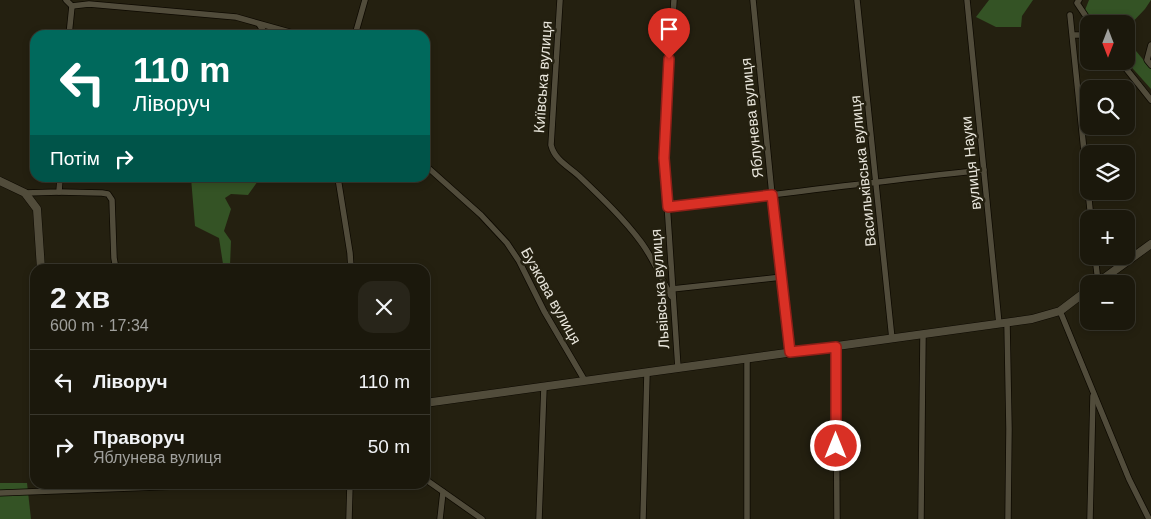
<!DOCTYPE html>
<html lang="uk">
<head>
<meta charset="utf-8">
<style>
  :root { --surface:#1b180c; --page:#28251a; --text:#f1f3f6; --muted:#a0a09d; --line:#39372d }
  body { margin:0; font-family:Helvetica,sans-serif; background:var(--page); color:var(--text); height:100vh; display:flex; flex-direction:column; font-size:19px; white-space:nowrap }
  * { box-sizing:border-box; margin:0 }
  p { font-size:16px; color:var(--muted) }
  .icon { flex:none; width:28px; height:28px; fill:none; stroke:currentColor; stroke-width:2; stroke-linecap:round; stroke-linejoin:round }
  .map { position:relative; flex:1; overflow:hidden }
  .sheet { position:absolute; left:30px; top:264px; width:400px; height:225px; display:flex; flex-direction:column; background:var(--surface); border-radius:15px; box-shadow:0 2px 8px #0003,0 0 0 1px var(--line) }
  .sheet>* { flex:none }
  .top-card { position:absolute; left:30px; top:30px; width:400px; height:152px; border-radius:15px; box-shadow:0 2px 8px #0003,0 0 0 1px var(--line); background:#00695c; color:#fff; overflow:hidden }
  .needle { width:32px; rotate:180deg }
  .fabs { position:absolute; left:1080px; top:15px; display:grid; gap:10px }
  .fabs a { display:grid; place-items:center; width:55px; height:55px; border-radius:10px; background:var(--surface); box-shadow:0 2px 8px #0003,0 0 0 1px var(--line); font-size:25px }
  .pin { position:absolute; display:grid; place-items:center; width:42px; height:42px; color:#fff; margin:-51px -21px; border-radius:50% 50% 50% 0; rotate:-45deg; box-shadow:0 0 5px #0007 }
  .pin .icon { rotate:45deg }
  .me { position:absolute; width:55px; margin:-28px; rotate:0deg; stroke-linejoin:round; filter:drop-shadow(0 0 4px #0008) }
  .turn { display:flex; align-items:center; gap:18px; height:105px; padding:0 20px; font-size:22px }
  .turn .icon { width:65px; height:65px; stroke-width:2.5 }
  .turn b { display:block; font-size:35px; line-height:42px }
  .then { display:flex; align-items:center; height:48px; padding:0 20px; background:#0003; gap:10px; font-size:19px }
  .round { display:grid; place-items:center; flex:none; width:52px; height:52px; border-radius:15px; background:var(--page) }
  .headline { display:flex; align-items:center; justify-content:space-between; height:85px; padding:0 20px }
  h1 { font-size:30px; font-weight:700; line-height:38px }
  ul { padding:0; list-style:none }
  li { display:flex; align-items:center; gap:15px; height:65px; padding:0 20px; border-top:1px solid var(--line) }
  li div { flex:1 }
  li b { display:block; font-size:19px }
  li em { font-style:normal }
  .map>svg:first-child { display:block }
  .forest { fill:#345325 }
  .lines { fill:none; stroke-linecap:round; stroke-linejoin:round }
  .minor-casing { stroke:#0d0900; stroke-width:7 }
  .tertiary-casing { stroke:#0d0900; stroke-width:9 }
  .minor { stroke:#514c3b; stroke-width:5.5 }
  .tertiary { stroke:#514c3b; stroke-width:8 }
  .route-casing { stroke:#8d1f18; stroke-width:12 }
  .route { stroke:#d93025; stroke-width:9 }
  .labels { text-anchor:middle; stroke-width:5; stroke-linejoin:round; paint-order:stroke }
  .street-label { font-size:15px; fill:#e9e6dc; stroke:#242010 }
</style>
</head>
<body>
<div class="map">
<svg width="1151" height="519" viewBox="0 0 1151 519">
  <rect width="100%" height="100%" fill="#242010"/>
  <g class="forest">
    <path d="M989,0H1033L1022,16L1021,27H996L976,17Z"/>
    <path d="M1089,0H1151L1145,9L1126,29V24H1096L1085,10Z"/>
    <path d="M1126,39L1151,69V89L1126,61Z"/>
    <path d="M191,178H256L258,181L248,195L231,194L225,198L231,209L224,231L231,241L230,266L223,264L219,238L195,226Z"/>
    <path d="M0,483H27L31,519H0Z"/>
  </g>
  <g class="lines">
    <g class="minor-casing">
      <g id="minor">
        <path d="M66,0L72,6"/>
        <path d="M560,0L551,145C555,161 570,167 581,178C602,198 624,219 641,242C653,258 661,278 671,296"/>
        <path d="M674,0L664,158L678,368"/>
        <path d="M753,0L772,195L790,352"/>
        <path d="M857,0L892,339"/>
        <path d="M967,0L999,324"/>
        <path d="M1079,0L1077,3L1091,24"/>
        <path d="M72,6L89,4L236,17L300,35"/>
        <path d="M1070,15L1091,219"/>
        <path d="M259,24L266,35"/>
        <path d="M69,35L72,6"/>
        <path d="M355,35L365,0"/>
        <path d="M1073,35H1089"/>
        <path d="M1151,45L1147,60L1151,65"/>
        <path d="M1120,61L1151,100"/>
        <path d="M425,165L481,215L507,243L519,261L544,311L585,381"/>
        <path d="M338,178L350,253L351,269"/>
        <path d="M59,192L102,193L108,194L112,200L114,258L116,269"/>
        <path d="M25,193L59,192L60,178"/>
        <path d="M668,207C774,195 879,181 984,170"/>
        <path d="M1095,256L1098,282"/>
        <path d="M672,289L782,277"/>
        <path d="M1060,311L1129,479L1149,519"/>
        <path d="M1007,323L1009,429L1008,519"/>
        <path d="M836,347L837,519"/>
        <path d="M425,479L482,519"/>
        <path d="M0,493L234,484"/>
        <path d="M349,519L350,484"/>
        <path d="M440,519L443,492"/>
        <path d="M539,519L544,387"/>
        <path d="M643,519L647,373"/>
        <path d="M747,519V358"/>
        <path d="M921,519L923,335"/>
        <path d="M1090,519L1093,396"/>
      </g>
    </g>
    <g class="tertiary-casing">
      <g id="tertiary">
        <path d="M0,181L25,193L37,209L41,269"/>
        <path d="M1096,284L1151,244"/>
        <path d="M425,403L1032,319L1060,311L1089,289"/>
      </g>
    </g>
    <use href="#minor" class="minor"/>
    <use href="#tertiary" class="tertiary"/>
  </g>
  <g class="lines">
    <g class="route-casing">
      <path id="route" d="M669,59L664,158L668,207L772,195L790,352L836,347V446"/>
    </g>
    <use href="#route" class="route"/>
  </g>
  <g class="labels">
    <g class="street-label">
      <text transform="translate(543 77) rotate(-86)" y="5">Київська вулиця</text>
      <text transform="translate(752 118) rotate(-96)" y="5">Яблунева вулиця</text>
      <text transform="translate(971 163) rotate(-96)" y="5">вулиця Науки</text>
      <text transform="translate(863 171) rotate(-96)" y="5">Васильківська вулиця</text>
      <text transform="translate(660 289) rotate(-94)" y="5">Львівська вулиця</text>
      <text transform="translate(551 296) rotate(61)" y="5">Бузкова вулиця</text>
    </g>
  </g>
</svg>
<div class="fabs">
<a><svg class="needle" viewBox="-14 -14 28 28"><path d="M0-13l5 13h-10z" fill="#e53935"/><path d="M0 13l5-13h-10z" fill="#a0a09d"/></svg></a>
<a><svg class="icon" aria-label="search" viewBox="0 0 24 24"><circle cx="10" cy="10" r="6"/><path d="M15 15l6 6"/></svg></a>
<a><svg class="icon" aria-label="layers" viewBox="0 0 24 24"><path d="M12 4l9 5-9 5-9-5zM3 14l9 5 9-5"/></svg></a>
<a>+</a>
<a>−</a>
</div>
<div class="pin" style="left:669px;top:59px;background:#d93025"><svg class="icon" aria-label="arrive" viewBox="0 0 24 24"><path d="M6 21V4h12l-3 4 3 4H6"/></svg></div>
<svg class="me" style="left:836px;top:446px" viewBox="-20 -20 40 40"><circle r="17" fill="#d93025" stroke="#fff" stroke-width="3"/><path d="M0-11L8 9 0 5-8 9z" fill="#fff"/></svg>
<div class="top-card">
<div class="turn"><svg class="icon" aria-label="left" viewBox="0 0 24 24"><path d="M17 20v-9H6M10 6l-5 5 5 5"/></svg><div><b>110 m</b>Ліворуч</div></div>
<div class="then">Потім<svg class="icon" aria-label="right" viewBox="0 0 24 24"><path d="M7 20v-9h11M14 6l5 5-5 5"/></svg></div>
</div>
<section class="sheet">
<div class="headline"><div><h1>2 хв</h1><p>600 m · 17:34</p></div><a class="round"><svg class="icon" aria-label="close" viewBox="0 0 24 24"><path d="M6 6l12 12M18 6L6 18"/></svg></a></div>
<ul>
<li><svg class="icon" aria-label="left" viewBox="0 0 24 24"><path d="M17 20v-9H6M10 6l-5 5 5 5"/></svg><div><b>Ліворуч</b></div><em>110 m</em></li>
<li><svg class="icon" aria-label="right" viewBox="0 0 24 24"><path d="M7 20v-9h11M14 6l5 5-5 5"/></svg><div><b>Праворуч</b><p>Яблунева вулиця</p></div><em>50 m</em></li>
</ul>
</section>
</div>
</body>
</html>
